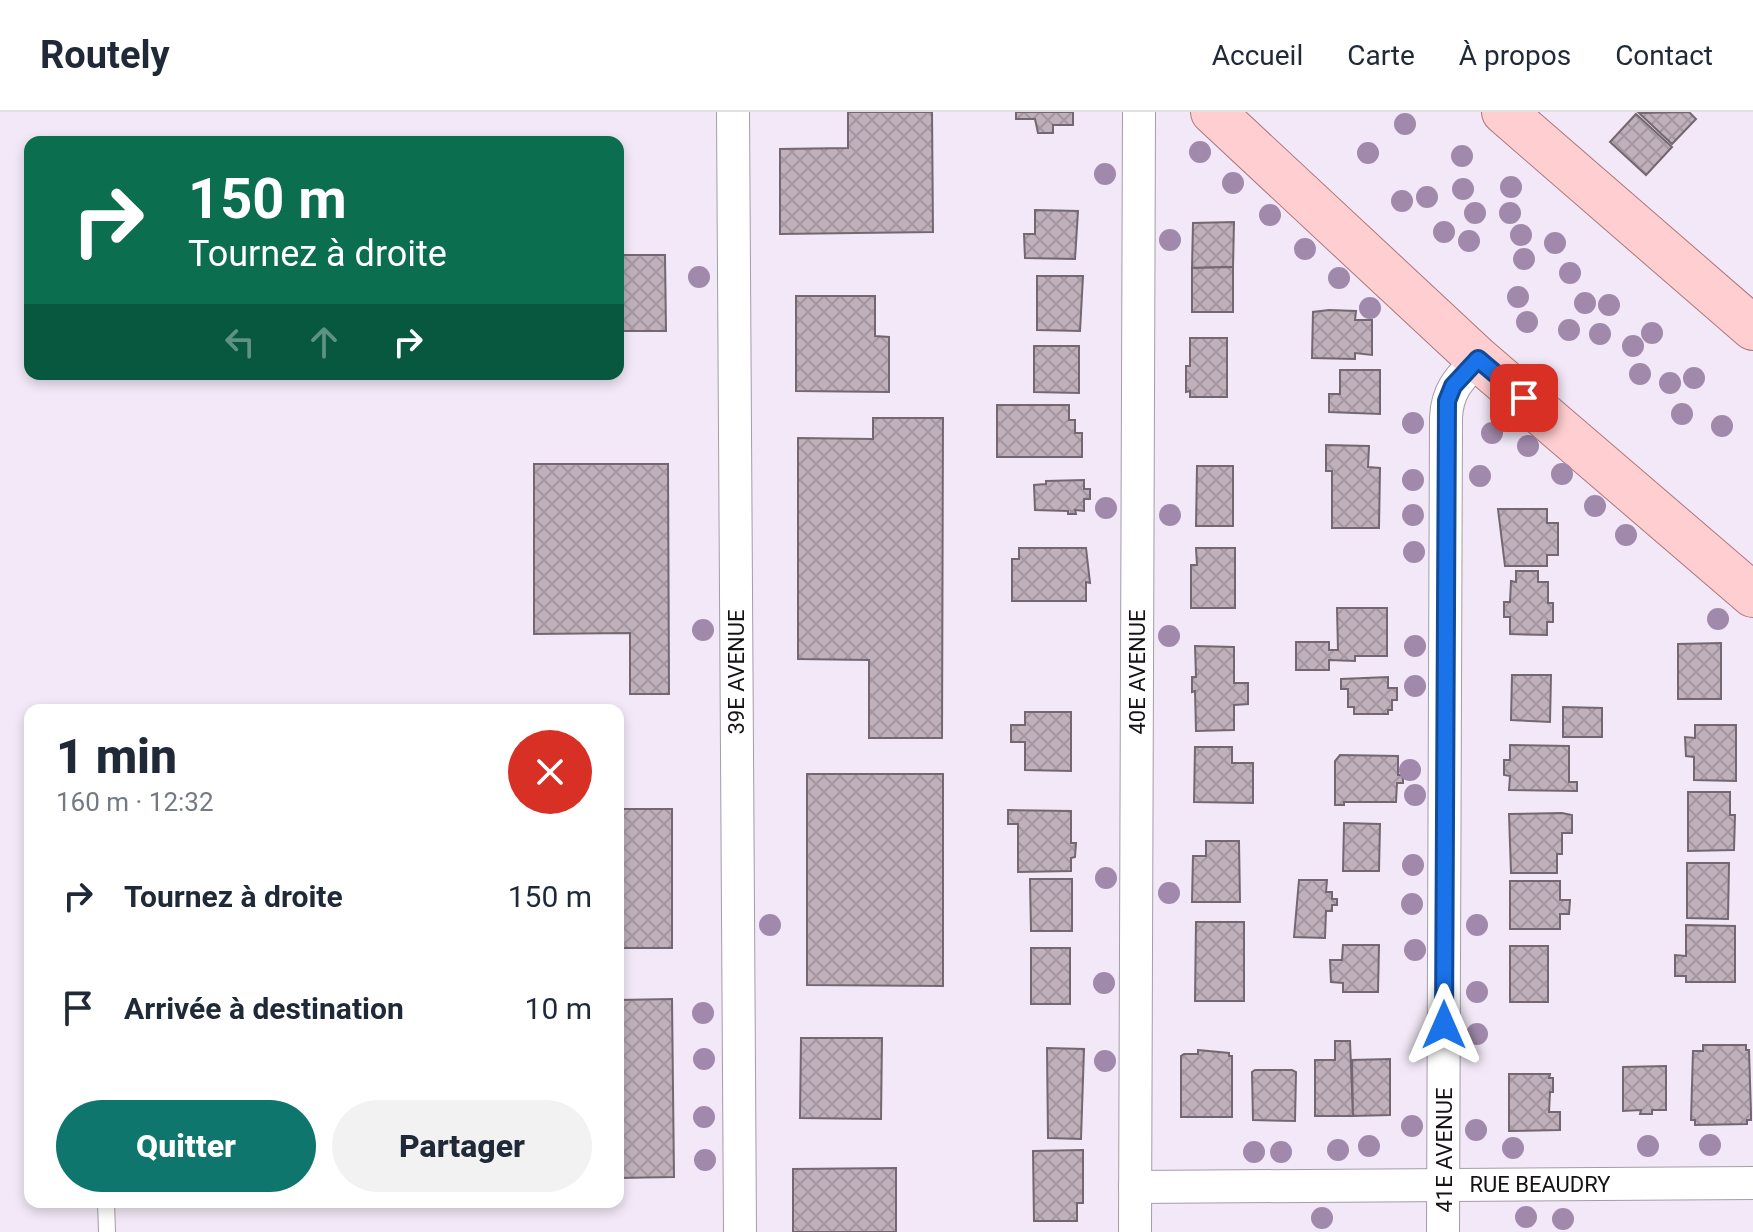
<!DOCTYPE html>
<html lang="fr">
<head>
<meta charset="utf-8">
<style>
  :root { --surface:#fff; --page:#f2f2f3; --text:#1f2937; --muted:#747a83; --line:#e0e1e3; --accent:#0f766e }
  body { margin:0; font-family:Roboto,sans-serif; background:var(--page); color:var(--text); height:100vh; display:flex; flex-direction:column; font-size:30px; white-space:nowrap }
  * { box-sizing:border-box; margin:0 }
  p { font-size:26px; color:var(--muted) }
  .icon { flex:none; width:44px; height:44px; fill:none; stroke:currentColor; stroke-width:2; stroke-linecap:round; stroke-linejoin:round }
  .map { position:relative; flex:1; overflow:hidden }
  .details { position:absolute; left:24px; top:592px; width:600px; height:504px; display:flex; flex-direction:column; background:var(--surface); border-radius:16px; box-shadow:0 4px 12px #0003 }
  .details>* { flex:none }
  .banner { position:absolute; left:24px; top:24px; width:600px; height:244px; border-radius:16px; box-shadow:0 4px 12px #0003; background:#0b6e4f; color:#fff; overflow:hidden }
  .pin { position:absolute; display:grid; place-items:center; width:68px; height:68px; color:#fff; margin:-34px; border-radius:16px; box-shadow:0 4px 12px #0006 }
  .me { position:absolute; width:88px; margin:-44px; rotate:0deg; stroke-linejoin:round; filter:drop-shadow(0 0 6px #0008) }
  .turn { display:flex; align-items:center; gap:28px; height:168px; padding:0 32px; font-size:36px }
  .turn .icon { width:104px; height:104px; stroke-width:2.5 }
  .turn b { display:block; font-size:56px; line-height:68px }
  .lanes { display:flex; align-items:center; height:76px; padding:0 32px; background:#0003; justify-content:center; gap:40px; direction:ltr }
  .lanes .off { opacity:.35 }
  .round { display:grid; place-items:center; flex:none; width:84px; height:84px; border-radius:42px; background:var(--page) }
  .summary { display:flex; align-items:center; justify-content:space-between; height:136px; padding:0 32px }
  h1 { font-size:48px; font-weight:800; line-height:60px }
  .action { display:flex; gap:16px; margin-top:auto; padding:16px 32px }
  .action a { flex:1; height:92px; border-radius:48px; background:var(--accent); color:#fff; font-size:32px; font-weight:800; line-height:92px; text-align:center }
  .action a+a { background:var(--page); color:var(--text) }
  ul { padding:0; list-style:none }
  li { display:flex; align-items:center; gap:24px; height:112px; padding:0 32px }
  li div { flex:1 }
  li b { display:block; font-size:30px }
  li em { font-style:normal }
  header { display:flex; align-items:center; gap:48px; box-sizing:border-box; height:112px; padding:0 40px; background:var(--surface); border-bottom:2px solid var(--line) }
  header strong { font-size:38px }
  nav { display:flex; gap:44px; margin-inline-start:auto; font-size:28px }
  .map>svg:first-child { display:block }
  .building { fill:url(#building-cross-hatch); stroke:#746772; stroke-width:2 }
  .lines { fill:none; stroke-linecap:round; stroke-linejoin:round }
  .service-casing { stroke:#a59ca9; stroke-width:18 }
  .minor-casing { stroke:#a59ca9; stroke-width:34 }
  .primary-casing { stroke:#ad777c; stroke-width:46 }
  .service { stroke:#fff; stroke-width:16 }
  .minor { stroke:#fff; stroke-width:32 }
  .primary { stroke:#ffced1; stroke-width:44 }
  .tree { fill:#a189ab }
  .route-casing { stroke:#114b97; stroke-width:20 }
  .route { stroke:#1a73e8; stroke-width:14 }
  .labels { text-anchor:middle; stroke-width:8; stroke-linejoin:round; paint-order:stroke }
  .street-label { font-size:22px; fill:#161217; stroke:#fff }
</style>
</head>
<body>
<header>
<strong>Routely</strong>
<nav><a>Accueil</a><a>Carte</a><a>À propos</a><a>Contact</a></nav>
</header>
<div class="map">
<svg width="1753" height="1120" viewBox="0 0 1753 1120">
  <defs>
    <pattern id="building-cross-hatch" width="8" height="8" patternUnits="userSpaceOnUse" patternTransform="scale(2)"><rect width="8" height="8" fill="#bfb0bb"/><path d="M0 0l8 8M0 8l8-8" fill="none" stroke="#a396a0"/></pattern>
  </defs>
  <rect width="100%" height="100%" fill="#f2e8f7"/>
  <g class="building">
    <path d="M848,0H932L933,120L780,122V37L848,36Z"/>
    <path d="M1016,0H1073V13H1053V21H1038L1035,7H1016Z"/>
    <path d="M1689,0L1696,7L1672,32L1639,1Z"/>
    <path d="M1636,2L1672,35L1646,63L1610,30Z"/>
    <path d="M1035,98L1078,99L1075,147L1025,146L1024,122H1035Z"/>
    <path d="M1234,110L1233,155L1192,156L1193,111Z"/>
    <path d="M618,143H665L666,219H618Z"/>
    <path d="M1233,155V200H1192V156Z"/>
    <path d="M1037,164H1083L1080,219L1037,218Z"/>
    <path d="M796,184H875V224L889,225V280L796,279Z"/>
    <path d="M1329,198L1356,199L1355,208H1372V243L1355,241V247L1312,246L1313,200Z"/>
    <path d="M1190,226H1227V285H1190V279L1186,280V254H1190Z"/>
    <path d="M1034,234H1079V281L1034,280Z"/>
    <path d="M1340,258H1380V302L1329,300V282H1340Z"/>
    <path d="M997,293H1069V308H1075V321H1082V345H997Z"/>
    <path d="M873,306H943L942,626H869V548L798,547V326L873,327Z"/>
    <path d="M1326,333L1369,334L1368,355L1380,356L1379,416H1332V359H1326Z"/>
    <path d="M534,352H668L669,582H630V521L534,522Z"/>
    <path d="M1197,354H1233V414H1196Z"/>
    <path d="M1084,368V377H1090V387H1084V399L1075,398L1076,402H1068V399L1035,398L1034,373L1046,372V369Z"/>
    <path d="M1498,397H1547V411H1558V443H1547V454H1505Z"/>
    <path d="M1019,436H1086L1090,471L1086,470V489H1012V447H1019Z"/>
    <path d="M1196,436H1235V496H1191V453H1197Z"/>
    <path d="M1516,459H1538V470H1548V491H1553V510H1547V523L1510,522V505H1504V490H1510L1511,469L1516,470Z"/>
    <path d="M1337,496H1387V544H1355V549L1329,548V558H1296V530H1329V538H1338Z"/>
    <path d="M1721,531V587H1678V532Z"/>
    <path d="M1195,534L1234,535V571H1248V592L1234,593V618L1196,619L1195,579L1192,580V565H1196Z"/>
    <path d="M1512,563H1551L1550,610L1511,608Z"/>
    <path d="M1388,565V576H1397V588H1392V598H1388V602H1354V595H1348V577H1341V567Z"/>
    <path d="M1563,595L1602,596V625H1563Z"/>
    <path d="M1025,600H1071V659L1025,658V630H1011V613H1025Z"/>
    <path d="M1695,613H1736V669L1694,668V645L1686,644L1685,625L1695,626Z"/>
    <path d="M1510,633L1569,634V670H1577V679L1509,678L1510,664L1504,663V648H1510Z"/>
    <path d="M1195,635H1232V651H1253V691L1194,690Z"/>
    <path d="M1340,643L1398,644V663H1403V671H1397L1396,690H1344V693H1335V649Z"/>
    <path d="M807,662H943V874L807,873Z"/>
    <path d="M1688,680H1730V703H1735L1734,738L1688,739Z"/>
    <rect x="618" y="697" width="54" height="139"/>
    <path d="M1008,698L1071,699V731H1076L1075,745L1071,746V759L1018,760V712H1008Z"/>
    <path d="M1562,701L1572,703V721H1562V742H1557V761H1511L1509,702Z"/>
    <path d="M1344,711L1380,712L1379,759H1343Z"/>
    <path d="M1206,729H1239L1240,790H1192L1193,744H1206Z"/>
    <path d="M1687,751H1729L1728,807L1687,806Z"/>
    <path d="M1030,767H1072V819H1031Z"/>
    <path d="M1299,768H1327L1326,780H1332V787H1337V793H1332V799H1326L1325,826L1294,825Z"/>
    <path d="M1510,769H1560V788H1570L1569,802H1560V817H1510Z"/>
    <path d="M1196,810H1244V889H1195Z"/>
    <path d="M1686,813L1735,814V870H1686V864H1675V843L1686,844Z"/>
    <path d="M1343,833H1379L1378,880H1343V871L1331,870L1330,848H1342Z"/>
    <rect x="1510" y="834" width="38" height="56"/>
    <rect x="1031" y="836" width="39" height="56"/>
    <path d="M672,887L674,1065L618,1066V888Z"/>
    <path d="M801,926H882L881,1007L800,1006Z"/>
    <path d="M1335,929H1350L1353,1004H1315V948H1335Z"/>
    <path d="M1703,933H1746V938H1749L1751,1001V1008H1747V1012L1695,1013V1008H1691L1693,939H1703Z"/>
    <path d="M1047,936L1084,937L1081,1027L1048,1026Z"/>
    <path d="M1198,938L1229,941V944H1232V1005H1181V944L1184,942H1198Z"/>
    <path d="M1390,947V1003L1353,1004L1352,948Z"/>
    <path d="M1666,954V998H1652V1002H1640L1641,998L1623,999V955Z"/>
    <path d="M1255,958H1292L1296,960L1295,1009L1253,1008L1252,960Z"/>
    <path d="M1509,962H1550L1549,966H1553V980H1550L1549,1000H1560V1018L1509,1019Z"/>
    <path d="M1083,1038V1091H1077V1109H1034L1033,1039Z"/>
    <path d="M896,1056V1120H793V1057Z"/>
  </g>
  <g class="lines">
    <g class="service-casing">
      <path id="service" d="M106,1090L107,1120"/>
    </g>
    <g class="minor-casing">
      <g id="minor">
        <path d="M733,0L740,1120"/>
        <path d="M1135,1075L1753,1071"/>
        <path d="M1135,1120L1139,0"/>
        <path d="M1443,1120L1446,306C1447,278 1460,266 1478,247"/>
      </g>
    </g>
    <g class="primary-casing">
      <g id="primary">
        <path d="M1213,0L1478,247L1753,483"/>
        <path d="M1504,0L1753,216"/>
      </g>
    </g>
    <use href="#service" class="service"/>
    <use href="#minor" class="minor"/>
    <use href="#primary" class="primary"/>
  </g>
  <g class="tree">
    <circle cx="1405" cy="12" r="11"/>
    <circle cx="1200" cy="40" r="11"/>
    <circle cx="1368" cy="41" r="11"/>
    <circle cx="1462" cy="44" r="11"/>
    <circle cx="1105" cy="62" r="11"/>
    <circle cx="1233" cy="71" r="11"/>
    <circle cx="1511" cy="75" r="11"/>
    <circle cx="1463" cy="77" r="11"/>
    <circle cx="1427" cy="85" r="11"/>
    <circle cx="1402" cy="89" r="11"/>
    <circle cx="1475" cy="101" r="11"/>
    <circle cx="1510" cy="101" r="11"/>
    <circle cx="1270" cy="103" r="11"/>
    <circle cx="1444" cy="120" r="11"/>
    <circle cx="1521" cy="123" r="11"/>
    <circle cx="1170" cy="128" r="11"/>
    <circle cx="1469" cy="129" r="11"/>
    <circle cx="1555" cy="131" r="11"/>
    <circle cx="1305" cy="137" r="11"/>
    <circle cx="1524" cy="147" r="11"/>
    <circle cx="1570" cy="161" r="11"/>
    <circle cx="699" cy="165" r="11"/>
    <circle cx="1339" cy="166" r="11"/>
    <circle cx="1518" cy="185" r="11"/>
    <circle cx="1585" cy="191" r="11"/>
    <circle cx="1609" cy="193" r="11"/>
    <circle cx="1370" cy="196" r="11"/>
    <circle cx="1527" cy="210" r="11"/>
    <circle cx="1569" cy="218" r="11"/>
    <circle cx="1652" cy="221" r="11"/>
    <circle cx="1600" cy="222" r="11"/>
    <circle cx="1633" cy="234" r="11"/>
    <circle cx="1640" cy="262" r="11"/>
    <circle cx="1694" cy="266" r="11"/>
    <circle cx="1670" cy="271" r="11"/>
    <circle cx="1682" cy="302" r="11"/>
    <circle cx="1413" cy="311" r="11"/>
    <circle cx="1722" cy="314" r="11"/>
    <circle cx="1492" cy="321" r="11"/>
    <circle cx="1528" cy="334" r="11"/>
    <circle cx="1562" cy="362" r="11"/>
    <circle cx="1480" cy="364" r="11"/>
    <circle cx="1413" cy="368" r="11"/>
    <circle cx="1595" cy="394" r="11"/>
    <circle cx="1106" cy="396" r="11"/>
    <circle cx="1170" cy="403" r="11"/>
    <circle cx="1413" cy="403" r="11"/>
    <circle cx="1626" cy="423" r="11"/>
    <circle cx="1414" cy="440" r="11"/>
    <circle cx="1718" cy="507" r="11"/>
    <circle cx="703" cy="518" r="11"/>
    <circle cx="1169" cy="524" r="11"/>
    <circle cx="1415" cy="534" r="11"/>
    <circle cx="1415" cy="574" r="11"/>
    <circle cx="1410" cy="658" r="11"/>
    <circle cx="1415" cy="683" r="11"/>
    <circle cx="1413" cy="753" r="11"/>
    <circle cx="1106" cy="766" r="11"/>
    <circle cx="1169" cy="781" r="11"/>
    <circle cx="1412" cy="792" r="11"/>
    <circle cx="770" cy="813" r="11"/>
    <circle cx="1477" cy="813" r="11"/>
    <circle cx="1415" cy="838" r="11"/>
    <circle cx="1104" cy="871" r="11"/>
    <circle cx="1477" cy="880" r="11"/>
    <circle cx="703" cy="901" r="11"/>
    <circle cx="1477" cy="922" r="11"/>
    <circle cx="704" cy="947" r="11"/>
    <circle cx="1105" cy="949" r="11"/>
    <circle cx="704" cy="1005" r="11"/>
    <circle cx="1412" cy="1014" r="11"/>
    <circle cx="1476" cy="1018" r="11"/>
    <circle cx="1710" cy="1033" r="11"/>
    <circle cx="1369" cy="1034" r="11"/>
    <circle cx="1648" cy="1034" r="11"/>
    <circle cx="1513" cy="1036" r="11"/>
    <circle cx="1338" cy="1038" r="11"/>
    <circle cx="1254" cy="1040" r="11"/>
    <circle cx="1281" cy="1040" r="11"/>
    <circle cx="705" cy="1048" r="11"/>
    <circle cx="1526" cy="1105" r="11"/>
    <circle cx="1322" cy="1106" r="11"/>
    <circle cx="1563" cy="1107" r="11"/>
  </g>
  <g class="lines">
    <g class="route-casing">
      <path id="route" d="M1444,913L1447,289L1453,274L1478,247L1524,286"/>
    </g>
    <use href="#route" class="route"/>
  </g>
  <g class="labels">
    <g class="street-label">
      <text transform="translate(736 560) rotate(-90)" y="8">39E AVENUE</text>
      <text transform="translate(1137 560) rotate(-90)" y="8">40E AVENUE</text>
      <text transform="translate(1444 1038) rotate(-90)" y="8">41E AVENUE</text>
      <text x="1540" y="1080">RUE BEAUDRY</text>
    </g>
  </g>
</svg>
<div class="pin" style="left:1524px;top:286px;background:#d93025"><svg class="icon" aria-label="arrive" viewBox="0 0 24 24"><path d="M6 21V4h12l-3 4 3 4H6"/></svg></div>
<svg class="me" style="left:1444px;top:913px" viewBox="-20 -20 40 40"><path d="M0-17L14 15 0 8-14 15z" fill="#1a73e8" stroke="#fff" stroke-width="4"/></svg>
<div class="banner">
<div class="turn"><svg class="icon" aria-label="right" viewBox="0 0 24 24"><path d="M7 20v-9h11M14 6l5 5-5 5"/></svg><div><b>150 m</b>Tournez à droite</div></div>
<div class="lanes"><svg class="icon off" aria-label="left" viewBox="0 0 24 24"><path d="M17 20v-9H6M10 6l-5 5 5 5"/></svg><svg class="icon off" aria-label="ahead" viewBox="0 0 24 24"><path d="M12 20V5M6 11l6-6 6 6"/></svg><svg class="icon" aria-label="right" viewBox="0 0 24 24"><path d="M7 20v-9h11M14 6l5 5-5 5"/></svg></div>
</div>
<section class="details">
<div class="summary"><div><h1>1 min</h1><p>160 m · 12:32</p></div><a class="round" style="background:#d93025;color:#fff"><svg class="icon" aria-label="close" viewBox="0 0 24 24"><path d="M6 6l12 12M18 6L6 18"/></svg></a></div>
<ul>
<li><svg class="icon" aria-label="right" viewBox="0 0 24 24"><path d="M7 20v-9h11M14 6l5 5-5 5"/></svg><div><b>Tournez à droite</b></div><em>150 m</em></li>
<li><svg class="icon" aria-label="arrive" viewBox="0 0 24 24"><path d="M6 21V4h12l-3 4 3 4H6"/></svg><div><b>Arrivée à destination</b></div><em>10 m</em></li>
</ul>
<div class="action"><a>Quitter</a><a>Partager</a></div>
</section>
</div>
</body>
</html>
